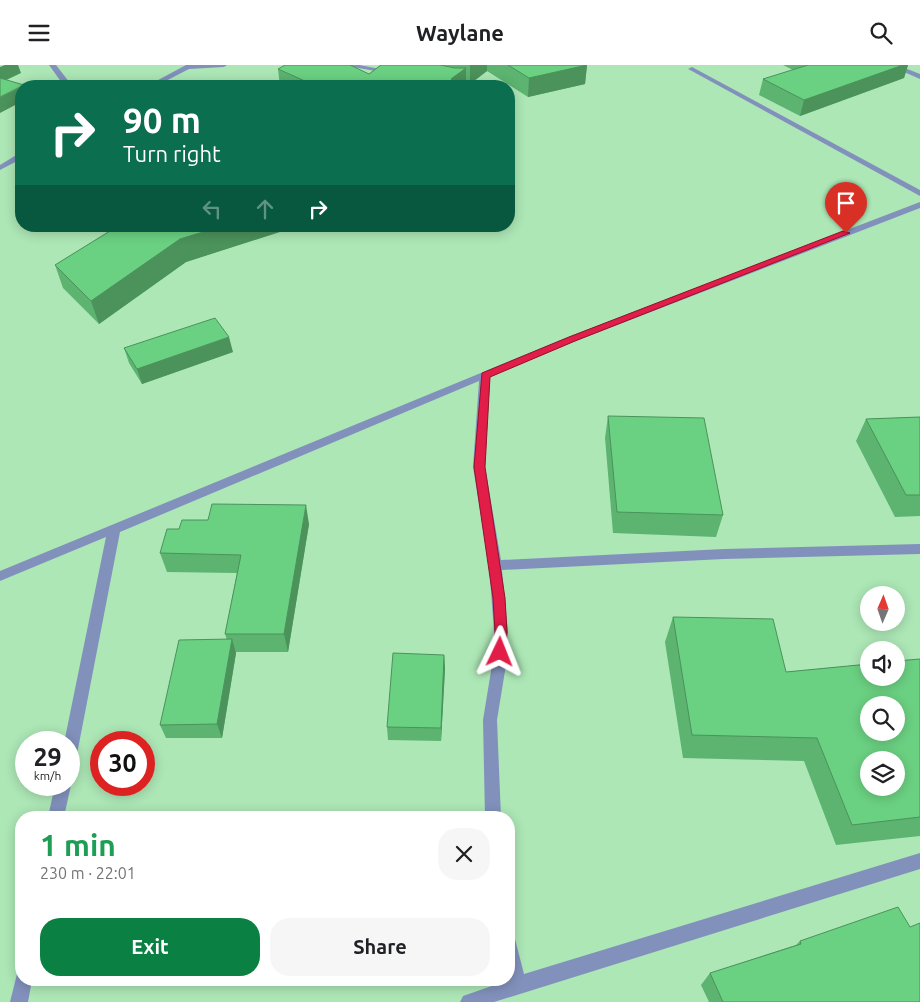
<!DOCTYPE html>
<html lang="en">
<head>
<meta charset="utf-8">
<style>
  :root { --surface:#fff; --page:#f6f6f6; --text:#202124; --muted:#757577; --accent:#0b8043 }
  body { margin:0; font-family:Ubuntu,sans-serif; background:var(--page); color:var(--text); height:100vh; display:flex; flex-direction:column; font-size:19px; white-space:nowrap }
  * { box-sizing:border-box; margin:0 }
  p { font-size:16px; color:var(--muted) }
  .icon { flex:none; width:28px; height:28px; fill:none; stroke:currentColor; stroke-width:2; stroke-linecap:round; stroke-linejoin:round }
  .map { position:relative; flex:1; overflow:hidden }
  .drawer { position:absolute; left:15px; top:746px; width:500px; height:175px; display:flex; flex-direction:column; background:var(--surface); border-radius:20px; box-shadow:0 2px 12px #0003 }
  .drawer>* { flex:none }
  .top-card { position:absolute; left:15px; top:15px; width:500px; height:152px; border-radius:20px; box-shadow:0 2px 12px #0003; background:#0b6e4f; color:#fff; overflow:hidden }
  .needle { width:32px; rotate:2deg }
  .fabs { position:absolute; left:860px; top:521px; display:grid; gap:10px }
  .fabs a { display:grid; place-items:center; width:45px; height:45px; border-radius:50%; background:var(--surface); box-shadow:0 2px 12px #0003; font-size:25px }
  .speed { position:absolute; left:15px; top:666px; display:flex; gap:10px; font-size:25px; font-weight:700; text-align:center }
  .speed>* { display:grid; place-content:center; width:65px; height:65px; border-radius:50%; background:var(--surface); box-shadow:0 2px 12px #0003; line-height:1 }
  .speed small { font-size:12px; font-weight:400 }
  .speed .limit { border:8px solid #d22; background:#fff; color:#111 }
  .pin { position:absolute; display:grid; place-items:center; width:42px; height:42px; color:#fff; margin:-51px -21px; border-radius:50% 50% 50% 0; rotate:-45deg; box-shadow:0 0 5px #0007 }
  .pin .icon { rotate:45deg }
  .me { position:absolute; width:55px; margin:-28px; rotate:2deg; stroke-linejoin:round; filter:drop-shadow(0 0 4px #0008) }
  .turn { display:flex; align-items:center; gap:18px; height:105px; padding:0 25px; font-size:22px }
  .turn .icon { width:65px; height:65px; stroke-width:2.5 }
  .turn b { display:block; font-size:35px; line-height:42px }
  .lanes { display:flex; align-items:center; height:48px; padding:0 25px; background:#0003; justify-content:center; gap:25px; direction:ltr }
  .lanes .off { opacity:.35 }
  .round { display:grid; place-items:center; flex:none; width:52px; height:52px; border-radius:20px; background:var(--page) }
  .overview { display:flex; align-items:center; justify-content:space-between; height:85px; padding:0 25px }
  h1 { font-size:30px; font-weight:700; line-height:38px; color:#1e9e55 }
  .button { display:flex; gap:10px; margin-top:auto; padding:10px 25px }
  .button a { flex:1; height:58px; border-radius:20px; background:var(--accent); color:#fff; font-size:20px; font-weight:700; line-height:58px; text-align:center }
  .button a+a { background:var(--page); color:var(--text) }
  header { display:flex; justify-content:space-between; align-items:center; height:65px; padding:0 25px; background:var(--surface); font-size:22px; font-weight:700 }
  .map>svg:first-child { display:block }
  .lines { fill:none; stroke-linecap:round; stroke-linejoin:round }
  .minor { fill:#8291bc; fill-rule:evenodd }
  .wall { fill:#5cb470 }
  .shaded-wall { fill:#4b925b }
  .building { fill:#6bd182; stroke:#4b925b; fill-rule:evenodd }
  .route { fill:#e11d48; stroke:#92132f }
</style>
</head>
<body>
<header><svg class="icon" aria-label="menu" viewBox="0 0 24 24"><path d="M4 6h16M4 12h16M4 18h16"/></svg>Waylane<svg class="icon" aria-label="search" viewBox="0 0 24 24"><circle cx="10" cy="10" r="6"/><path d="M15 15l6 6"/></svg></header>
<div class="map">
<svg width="920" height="937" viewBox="0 0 920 937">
  <rect width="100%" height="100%" fill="#ade7b6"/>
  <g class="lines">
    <g class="minor">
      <path d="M49,0H56L70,18L68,21H62V18Z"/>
      <path d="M186,0H227L224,2L189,4L156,21H147Z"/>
      <path d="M342,0H359L396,7L392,9Z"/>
      <path d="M888,0H897L920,9V14Z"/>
      <path d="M692,2L920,125V131L690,5L688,4Z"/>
      <path d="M18,89H21V94L0,105V100Z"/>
      <path d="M920,137V143L576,276L490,312L485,402L501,495L724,484L920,479V489L724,494L502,505L508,567L505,606L497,655L501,752H485L483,655L491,606L494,567L489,500L473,402L479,316L120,467L77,689L74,694L69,696V678H64L106,472L0,516V506L568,272Z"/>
      <path d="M69,716L71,720L64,752H48L55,720H69Z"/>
      <path d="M920,788V804L494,937H460L463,931L509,915V871L515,874L524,909Z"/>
      <path d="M21,907V915H32L28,937H10L17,909Z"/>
    </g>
  </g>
  <g class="wall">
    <path d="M381,0H587L585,19L528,32L487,6L470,19L466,18V21H280L278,4L369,9Z"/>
    <path d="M783,0H908L904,13L800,51L759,30L763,14L793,5Z"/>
    <path d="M118,161H298L186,197L99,259L63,223L55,200Z"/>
    <path d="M372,161H390L377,166Z"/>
    <path d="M124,283L233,287L142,319L129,298Z"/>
    <path d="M608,351L723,450L716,472L613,468L605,373Z"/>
    <path d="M920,352V451L895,452L856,376L866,354Z"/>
    <path d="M309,459L288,587H236V588L222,673H166L160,660L227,575L225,569L237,508L167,507L160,488L179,464Z"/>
    <path d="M673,552L786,607L920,594V771L836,780L804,696L683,693L665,577Z"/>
    <path d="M444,590L445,604L441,676L388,675L387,662Z"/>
    <path d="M910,862L920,937H709L701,920L710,908L796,880L800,876Z"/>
  </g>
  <g class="shaded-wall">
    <path d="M5,0H18L21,8L0,18V2Z"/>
    <path d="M470,0H487V6L470,19Z"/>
    <path d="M587,0L585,19L528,32L529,13Z"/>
    <path d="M903,0H908L904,13L800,51L804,35Z"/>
    <path d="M466,3V21H451V14Z"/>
    <path d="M21,22V37L0,48V32Z"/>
    <path d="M223,161H298L186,197L99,259L91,236L180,174Z"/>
    <path d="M377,161H390L377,166Z"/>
    <path d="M229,272L233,287L142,319L137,304Z"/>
    <path d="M306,440L309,459L288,587L284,569Z"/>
    <path d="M232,574L236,588L222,673L217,659Z"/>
    <path d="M444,590L445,604L441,676V663Z"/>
  </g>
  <g class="building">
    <path d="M285,0H350L369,9L381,0H440L455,3H466L451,14L461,21H316L278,4Z"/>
    <path d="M508,0H587L529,13Z"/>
    <path d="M808,0H903L804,35L763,14Z"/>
    <path d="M0,13L24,20L0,32Z"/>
    <path d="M118,161H223L180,174L91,236L55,200Z"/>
    <path d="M215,253L229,272L137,304L124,283Z"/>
    <path d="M608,351L704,353L723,450L617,447Z"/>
    <path d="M920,352V430H906L866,354Z"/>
    <path d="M212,439L306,440L284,569H225L241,490L160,488L167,464H179L182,455H208Z"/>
    <path d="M673,552L773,554L786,607L869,599V612H896V596L920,594V752L852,760L817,673L692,670ZM869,640H896V668H869ZM869,695H896V722H869Z"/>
    <path d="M232,574L217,659L160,660L179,575Z"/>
    <path d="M393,588L444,590L441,663L387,662Z"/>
    <path d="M898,842L910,862L920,858V937H723L710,908L801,879L800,876Z"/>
  </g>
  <path class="route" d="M843,166L850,168L575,276L490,312L485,402L505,533L507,567L504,590L500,592L495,590L493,587L495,567L493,533L474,402L482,308L569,272Z"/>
</svg>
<div class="fabs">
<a><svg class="needle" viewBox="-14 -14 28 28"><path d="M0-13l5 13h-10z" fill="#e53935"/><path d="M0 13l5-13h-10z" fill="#757577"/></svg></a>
<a><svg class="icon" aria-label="sound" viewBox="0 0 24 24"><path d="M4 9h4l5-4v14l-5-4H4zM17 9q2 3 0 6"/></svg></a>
<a><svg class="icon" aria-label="search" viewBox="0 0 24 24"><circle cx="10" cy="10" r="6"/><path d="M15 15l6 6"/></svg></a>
<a><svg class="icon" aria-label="layers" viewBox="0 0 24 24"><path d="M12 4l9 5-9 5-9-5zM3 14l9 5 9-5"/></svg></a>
</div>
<div class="speed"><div>29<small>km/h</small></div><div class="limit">30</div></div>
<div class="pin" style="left:846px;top:168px;background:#d93025"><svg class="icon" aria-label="arrive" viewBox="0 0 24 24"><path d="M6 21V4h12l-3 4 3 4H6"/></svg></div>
<svg class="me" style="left:500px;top:587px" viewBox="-20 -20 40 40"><path d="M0-17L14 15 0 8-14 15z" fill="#e11d48" stroke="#fff" stroke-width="4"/></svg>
<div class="top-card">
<div class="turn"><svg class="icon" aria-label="right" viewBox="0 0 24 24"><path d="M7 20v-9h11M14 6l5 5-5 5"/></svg><div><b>90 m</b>Turn right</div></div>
<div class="lanes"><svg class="icon off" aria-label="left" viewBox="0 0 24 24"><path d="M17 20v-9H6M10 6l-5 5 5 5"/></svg><svg class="icon off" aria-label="ahead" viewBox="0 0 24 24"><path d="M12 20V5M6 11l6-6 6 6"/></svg><svg class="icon" aria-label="right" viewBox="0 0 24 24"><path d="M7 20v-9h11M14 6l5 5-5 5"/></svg></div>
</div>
<section class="drawer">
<div class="overview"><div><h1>1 min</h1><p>230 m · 22:01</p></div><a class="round"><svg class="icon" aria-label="close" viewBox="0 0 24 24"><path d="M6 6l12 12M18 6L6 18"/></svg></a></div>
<div class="button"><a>Exit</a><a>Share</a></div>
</section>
</div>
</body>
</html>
